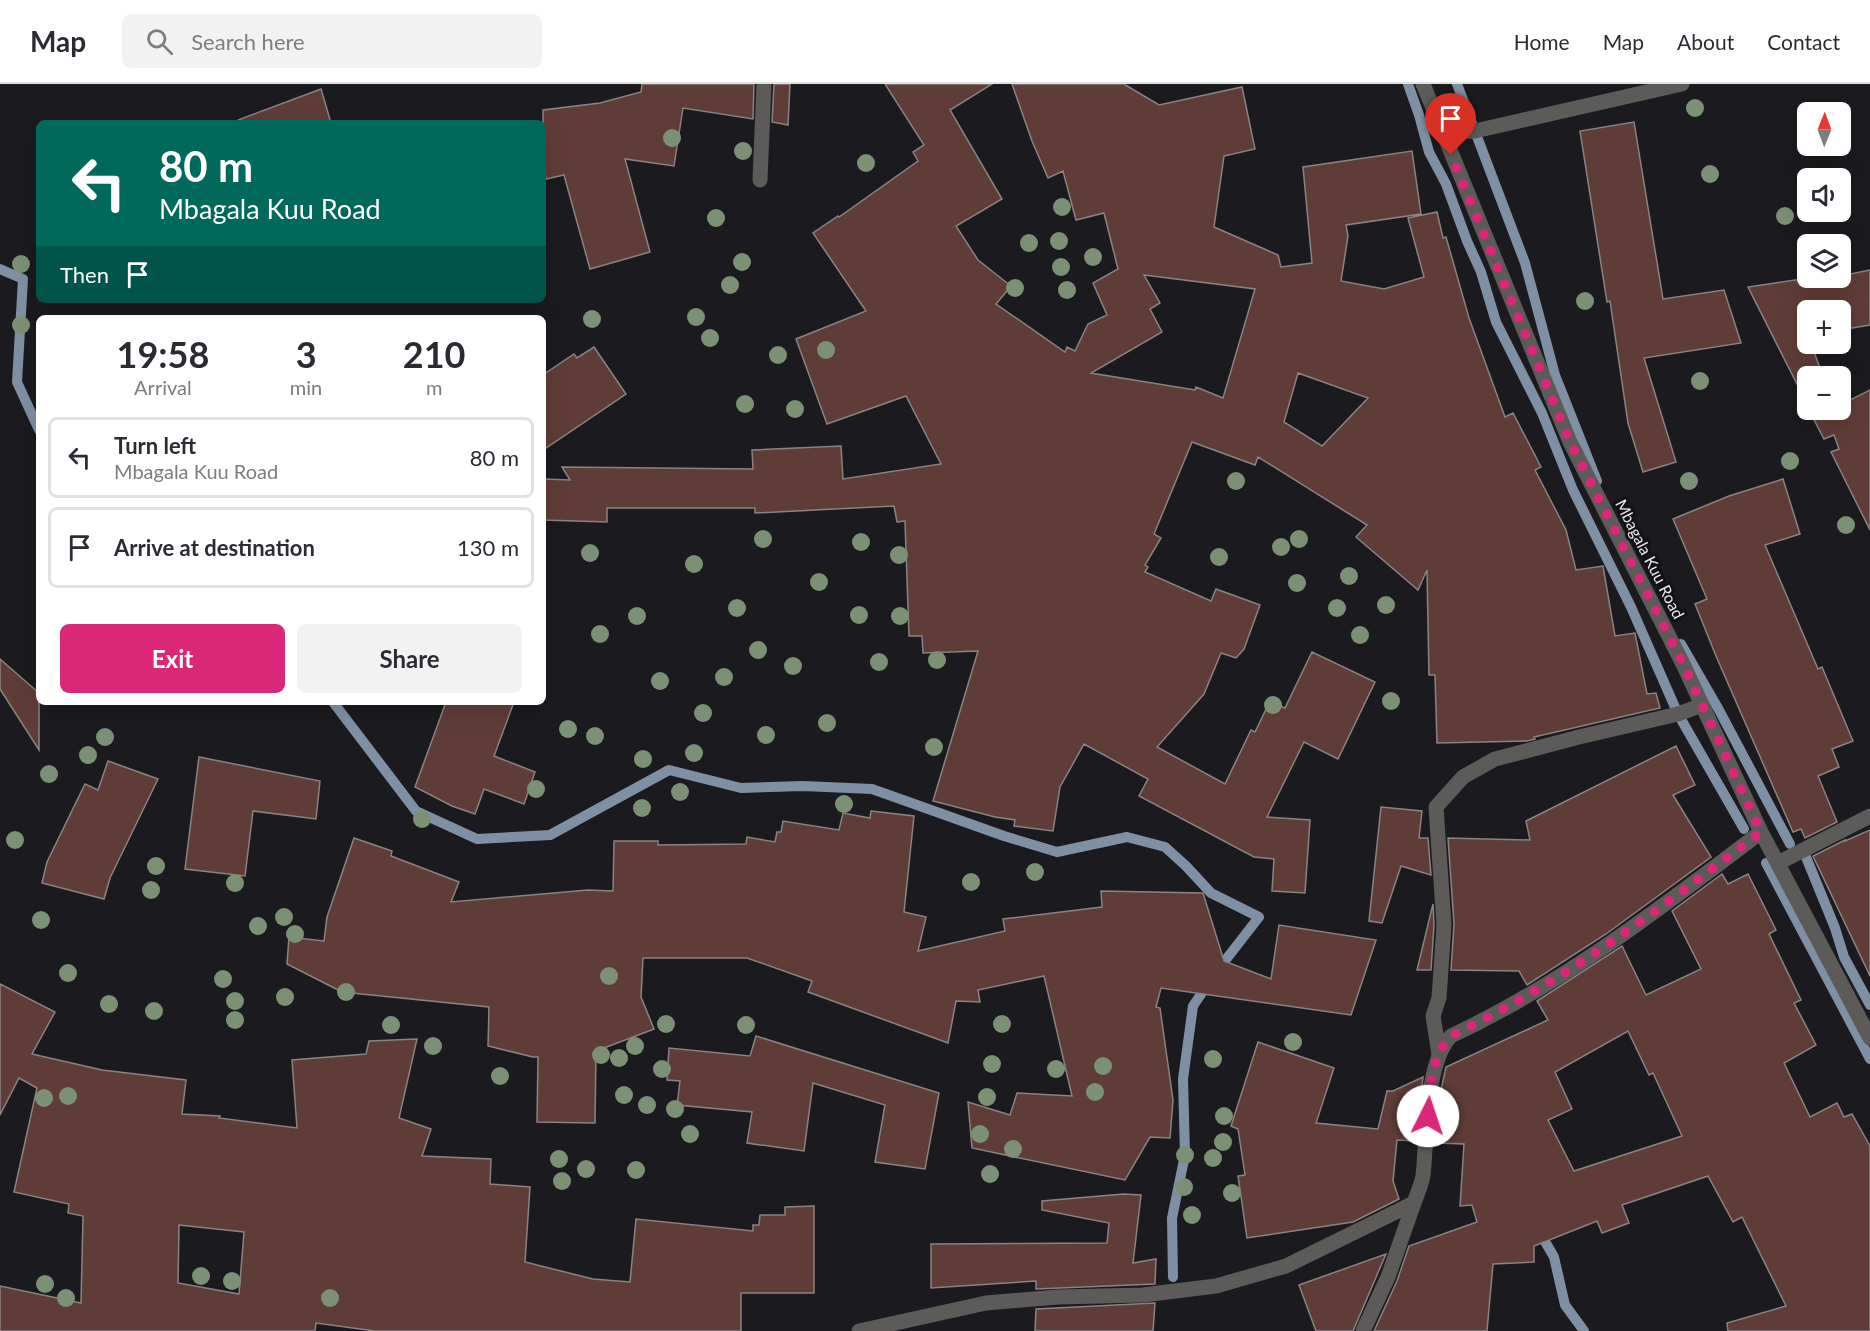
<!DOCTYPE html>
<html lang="en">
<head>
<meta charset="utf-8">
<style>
  :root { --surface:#fff; --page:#f2f2f3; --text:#2b2b33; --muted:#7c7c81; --line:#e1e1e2; --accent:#db2777 }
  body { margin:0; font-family:Lato,sans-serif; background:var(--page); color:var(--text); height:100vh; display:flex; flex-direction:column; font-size:22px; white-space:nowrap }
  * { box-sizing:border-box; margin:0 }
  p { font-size:20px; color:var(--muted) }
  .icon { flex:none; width:33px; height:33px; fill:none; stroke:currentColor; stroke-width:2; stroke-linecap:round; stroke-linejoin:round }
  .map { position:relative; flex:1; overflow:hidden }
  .drawer { position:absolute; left:36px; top:231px; width:510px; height:390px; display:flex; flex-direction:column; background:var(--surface); border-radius:9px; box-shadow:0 6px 24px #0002 }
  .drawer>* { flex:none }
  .hud { position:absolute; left:36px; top:36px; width:510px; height:183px; border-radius:9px; box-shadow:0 6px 24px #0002; background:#00695c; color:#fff; overflow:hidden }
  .needle { width:39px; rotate:1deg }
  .controls { position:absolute; left:1797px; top:18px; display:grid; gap:12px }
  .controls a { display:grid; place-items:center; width:54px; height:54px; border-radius:9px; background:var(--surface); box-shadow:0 6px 24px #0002; font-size:30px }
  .pin { position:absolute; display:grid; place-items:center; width:51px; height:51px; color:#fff; margin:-62px -26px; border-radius:50% 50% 50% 0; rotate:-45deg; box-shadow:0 0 6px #0007 }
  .pin .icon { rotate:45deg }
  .me { position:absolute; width:66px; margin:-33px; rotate:4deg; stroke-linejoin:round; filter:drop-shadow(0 0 4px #0008) }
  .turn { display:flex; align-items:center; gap:21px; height:126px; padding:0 24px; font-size:27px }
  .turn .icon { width:78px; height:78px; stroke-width:2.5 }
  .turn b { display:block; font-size:42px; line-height:51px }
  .then { display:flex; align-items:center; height:57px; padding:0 24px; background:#0003; gap:12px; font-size:22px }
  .eta { display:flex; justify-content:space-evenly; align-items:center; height:102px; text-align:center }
  .eta b { font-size:36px; font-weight:700; line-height:42px }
  .action { display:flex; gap:12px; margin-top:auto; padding:12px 24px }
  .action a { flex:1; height:69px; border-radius:9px; background:var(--accent); color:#fff; font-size:24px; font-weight:700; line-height:69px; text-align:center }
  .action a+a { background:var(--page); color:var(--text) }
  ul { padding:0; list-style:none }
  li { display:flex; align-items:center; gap:18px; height:81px; margin:0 12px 9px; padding:0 12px; border:3px solid var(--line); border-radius:9px }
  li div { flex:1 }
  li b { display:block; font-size:22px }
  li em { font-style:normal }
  header { display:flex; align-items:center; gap:36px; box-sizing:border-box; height:84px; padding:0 30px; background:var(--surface); border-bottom:2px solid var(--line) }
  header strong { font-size:28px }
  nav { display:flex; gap:33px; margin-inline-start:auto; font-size:21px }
  .search { width:420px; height:54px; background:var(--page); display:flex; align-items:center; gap:15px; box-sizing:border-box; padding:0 21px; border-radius:9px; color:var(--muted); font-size:22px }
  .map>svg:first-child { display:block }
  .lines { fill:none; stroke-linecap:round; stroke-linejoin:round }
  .stream { stroke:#8090a4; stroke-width:10 }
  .building { fill:#5f3c38; stroke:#8a8383; stroke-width:1.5; fill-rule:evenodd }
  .minor { stroke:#5c5b59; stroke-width:15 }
  .tree { fill:#7c9075 }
  .route { stroke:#db2777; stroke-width:10; stroke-dasharray:0 18 }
  .labels { text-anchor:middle; stroke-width:6; stroke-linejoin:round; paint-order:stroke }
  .street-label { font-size:16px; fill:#e9e9ec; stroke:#121216 }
</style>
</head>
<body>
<header>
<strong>Map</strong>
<div class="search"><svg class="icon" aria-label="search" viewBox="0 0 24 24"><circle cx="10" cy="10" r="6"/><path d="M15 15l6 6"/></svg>Search here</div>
<nav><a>Home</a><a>Map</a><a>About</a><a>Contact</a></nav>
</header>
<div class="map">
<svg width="1870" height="1247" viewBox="0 0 1870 1247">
  <rect width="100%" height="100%" fill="#1b1b1f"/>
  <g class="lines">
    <g class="stream">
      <path d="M1408,0L1419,31L1429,68L1446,100L1467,157L1481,188L1496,238L1542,329L1573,406L1631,523L1678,630L1744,745"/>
      <path d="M1457,0L1525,179L1555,291L1597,397"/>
      <path d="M0,185L23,195L17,298L39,346"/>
      <path d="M1681,560L1719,626L1790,760"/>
      <path d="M333,618L416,727L477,755L550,751L669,686L741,704L803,702L872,705L1004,752L1057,768L1127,753L1165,763L1186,782L1211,809L1259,833L1217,887"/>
      <path d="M1806,773L1835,844L1844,873L1870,921"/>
      <path d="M1766,779L1870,975"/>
      <path d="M1539,1147L1554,1173L1565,1221L1584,1247"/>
      <path d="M1173,1193L1172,1134L1185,1071L1183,995L1193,922L1208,900"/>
    </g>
  </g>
  <g class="building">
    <path d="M642,0H754L753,35L683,24L674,82L625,75L650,168L590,185L564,91L546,95L543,79V26L600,19L641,8Z"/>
    <path d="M774,0H790L788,41L772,38Z"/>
    <path d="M885,0H992L950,26L1002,115L956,142L978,176L1011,202L996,220L1065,268L1067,263L1075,267L1088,240L1107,231L1093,199L1118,185L1104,129L1076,136L1063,87L1048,94L1032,57L1012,0H1124L1159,21L1242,3L1255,65L1224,72L1214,143L1278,171L1281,183L1312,179L1303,83L1412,67L1421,130L1346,141L1348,152L1341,197L1384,205L1424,193L1408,134L1437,128L1443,154L1446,153L1469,234L1505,333L1513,329L1541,383L1535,386L1566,446L1576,486L1603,482L1615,552L1635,549L1647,610L1656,609L1660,624L1534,653L1535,655L1527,657L1437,659L1435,591H1429L1427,486L1418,506L1356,453L1367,441L1258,373L1255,381L1192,358L1154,450L1161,454L1145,481L1148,483L1145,488L1211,517L1216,505L1260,521L1244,565L1236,574L1221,569L1204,610L1157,663L1225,700L1251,646L1255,648L1270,617L1285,624L1312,568L1375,598L1338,675L1304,658L1267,733L1310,736L1305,809L1272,807L1274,775L1254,773L1139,712L1148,695L1084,660L1060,703L1053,747L1014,742L1015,736L995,733L933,717L978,567L923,569L922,552H909L905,437L897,438L894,422L755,429V424H607V438L543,436V395L570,396L562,383L753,385L752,366L841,362L843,395L941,380L906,312L827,340L796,255L866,227L813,149L838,132L839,133L918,77L913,68L924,61ZM1144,191L1255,205L1223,314L1196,303L1195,306L1091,289L1162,248L1150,225L1160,219ZM1298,289L1368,314L1322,362L1284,338Z"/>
    <path d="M321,5L331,39H238V36Z"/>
    <path d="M1634,38L1663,215L1724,206L1741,259L1644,274L1676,378L1643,388L1628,339L1610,217L1607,218L1580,47Z"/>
    <path d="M1870,186V241L1840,246V226H1808V260H1811L1823,292H1808V322L1748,203L1809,194H1840V192Z"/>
    <path d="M594,263L626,310L543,366V291L574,270L577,274Z"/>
    <path d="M1870,306V446L1831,368L1839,365L1834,351L1824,355L1809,326H1840V321Z"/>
    <path d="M1783,395L1800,450L1765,461L1818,585L1822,583L1853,657L1832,665L1839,683L1818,692L1837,738L1805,754L1801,745L1793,748L1716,572L1695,520L1707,515L1673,435L1729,412Z"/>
    <path d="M0,575L39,609V666L0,605Z"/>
    <path d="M446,618H514L494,672L535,688L524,720L484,705L475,730L452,722L415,703Z"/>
    <path d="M1676,662L1695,701L1673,711L1711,773L1606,850L1527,901L1519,887L1451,886L1454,840L1448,754L1530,756L1526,737Z"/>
    <path d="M199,673L320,697L316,735L253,727L245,792L185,785Z"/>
    <path d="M108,677L158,695L110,794L104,815L42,799L47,778L85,700L98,706Z"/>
    <path d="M1381,723L1422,727L1419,754H1428L1431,791L1401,782L1382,839L1369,837Z"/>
    <path d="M871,727L914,732L904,828L926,833L918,867L1005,847L1003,835L1102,823L1101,807L1203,809L1224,877L1271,895L1279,841L1376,856L1351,931L1161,904L1156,923L1160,924L1173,1016L1170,1054L1150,1053L1125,1096L972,1064L968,1018L1010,1031L1017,1009L1072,1012L1044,892L978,906L980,918L956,917L948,959L808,908L812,897L747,874H643L641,913L654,945L596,967L595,1039L537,1038L538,973H533L488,962L489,923L342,908L287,880L289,853L324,857L327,833L354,754L392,767L391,772L459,798L451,818L588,806L613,807L614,757H658V761L746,760L747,753L775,758L777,748H781L783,737L839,746L843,729L870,734Z"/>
    <path d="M1870,746V892L1813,772L1845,756V757Z"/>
    <path d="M1722,790L1728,800L1748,790L1776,846L1769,850L1801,916L1794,919L1816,961L1784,979L1810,1033L1837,1019L1844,1033L1852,1030L1870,1062V1247H1728L1727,1239L1786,1222L1742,1133L1733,1138L1708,1092L1622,1121L1629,1139L1602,1149L1597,1137L1534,1162V1178L1493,1180L1487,1247H1374L1397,1197L1409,1162L1477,1138L1472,1121L1460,1122L1464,1060L1435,1059L1438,1019L1446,983L1548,936L1537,917L1622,862L1646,911L1701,885L1672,827ZM1628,947L1649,991L1653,989L1682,1052L1574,1087L1548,1036L1572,1025L1555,988Z"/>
    <path d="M1433,820L1434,841L1431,886H1417Z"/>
    <path d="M0,900L55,928L32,970L102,986L186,996L182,1030L220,1032L219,1034L297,1044L292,976L366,970L369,957L417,955L399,1034L431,1045L422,1072L491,1075L490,1100L530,1103L525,1178L593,1195L630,1198L636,1135L753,1147V1141H759L760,1131H785V1123L814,1122V1209H741V1247H375L316,1239L315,1247H0V1202L81,1219L83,1132L68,1129L69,1120L14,1108L37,1004L19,994L0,1031ZM179,1141L244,1148L239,1210L178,1199Z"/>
    <path d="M756,952L939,1009L925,1085L875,1078L885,1021L813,999L804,1067L747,1059L752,1028L677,1021L680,997L667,996L669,964L750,972Z"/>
    <path d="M1258,958L1334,984L1316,1039L1378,1045L1387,1007H1393L1423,993L1416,1057L1397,1056L1393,1097L1399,1115L1353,1138L1247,1154L1238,1092L1245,1091L1238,1045L1231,1042Z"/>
    <path d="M1124,1110L1141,1111L1133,1179L1156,1175L1155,1200L1036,1205V1197L931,1204V1160L1107,1159L1109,1139L1042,1126V1117Z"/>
    <path d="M1386,1170L1353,1247H1316L1299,1201Z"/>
    <path d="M1155,1219L1153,1247H1035L1036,1225Z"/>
  </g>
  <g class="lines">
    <g class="minor">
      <path d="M1423,0L1570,358L1683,580L1761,748L1870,954"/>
      <path d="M1442,48L1475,47L1682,0"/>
      <path d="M760,96L764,0"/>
      <path d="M1778,779L1870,732"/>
      <path d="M1439,970L1433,932L1439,914L1444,841L1436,723L1463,693L1495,675L1579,653L1678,630L1702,621"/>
      <path d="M859,1247L986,1219L1058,1213L1143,1211L1216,1202L1286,1182L1414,1119C1417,1110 1421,1102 1423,1092C1427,1056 1425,978 1451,952C1564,899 1662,823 1761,748"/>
      <path d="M1363,1247L1388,1193L1414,1119"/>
    </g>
  </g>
  <g class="tree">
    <circle cx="1695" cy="24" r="9"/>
    <circle cx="672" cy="54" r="9"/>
    <circle cx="743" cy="67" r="9"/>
    <circle cx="866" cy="79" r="9"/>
    <circle cx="1710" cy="90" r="9"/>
    <circle cx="1062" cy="123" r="9"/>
    <circle cx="1785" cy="132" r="9"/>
    <circle cx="716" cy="134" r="9"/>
    <circle cx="1059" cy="157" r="9"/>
    <circle cx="1029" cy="159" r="9"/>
    <circle cx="1093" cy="173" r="9"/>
    <circle cx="742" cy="178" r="9"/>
    <circle cx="21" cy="180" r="9"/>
    <circle cx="1061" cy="183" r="9"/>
    <circle cx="730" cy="201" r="9"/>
    <circle cx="1015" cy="204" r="9"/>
    <circle cx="1067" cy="206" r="9"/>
    <circle cx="1585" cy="217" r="9"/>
    <circle cx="696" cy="233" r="9"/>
    <circle cx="592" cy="235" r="9"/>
    <circle cx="21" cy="241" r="9"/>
    <circle cx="710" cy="254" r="9"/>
    <circle cx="826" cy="266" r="9"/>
    <circle cx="778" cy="271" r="9"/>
    <circle cx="1700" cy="297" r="9"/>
    <circle cx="745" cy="320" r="9"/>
    <circle cx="795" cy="325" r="9"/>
    <circle cx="1790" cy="377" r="9"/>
    <circle cx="1236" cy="397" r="9"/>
    <circle cx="1689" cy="397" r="9"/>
    <circle cx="1846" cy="441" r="9"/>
    <circle cx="763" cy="455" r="9"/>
    <circle cx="1299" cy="455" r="9"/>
    <circle cx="861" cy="458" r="9"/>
    <circle cx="1281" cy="463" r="9"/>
    <circle cx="590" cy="469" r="9"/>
    <circle cx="899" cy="471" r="9"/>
    <circle cx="1219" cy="473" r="9"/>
    <circle cx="694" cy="480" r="9"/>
    <circle cx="1349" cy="492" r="9"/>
    <circle cx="819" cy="498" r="9"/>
    <circle cx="1297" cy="499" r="9"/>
    <circle cx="1386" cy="521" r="9"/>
    <circle cx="737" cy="524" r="9"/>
    <circle cx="1337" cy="524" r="9"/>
    <circle cx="859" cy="531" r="9"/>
    <circle cx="637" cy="532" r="9"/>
    <circle cx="900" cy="532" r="9"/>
    <circle cx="600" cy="550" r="9"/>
    <circle cx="1360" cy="551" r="9"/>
    <circle cx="758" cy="566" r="9"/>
    <circle cx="937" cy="576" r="9"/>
    <circle cx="879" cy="578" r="9"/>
    <circle cx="793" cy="582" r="9"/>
    <circle cx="724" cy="593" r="9"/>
    <circle cx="660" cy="597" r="9"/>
    <circle cx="1391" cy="617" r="9"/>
    <circle cx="1273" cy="621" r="9"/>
    <circle cx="703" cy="629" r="9"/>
    <circle cx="827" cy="639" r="9"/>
    <circle cx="568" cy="645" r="9"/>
    <circle cx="766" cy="651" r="9"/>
    <circle cx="595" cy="652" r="9"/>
    <circle cx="105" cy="653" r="9"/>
    <circle cx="934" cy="663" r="9"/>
    <circle cx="694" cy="669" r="9"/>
    <circle cx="88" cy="671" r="9"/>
    <circle cx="643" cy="675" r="9"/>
    <circle cx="49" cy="690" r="9"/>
    <circle cx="536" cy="705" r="9"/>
    <circle cx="680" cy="708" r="9"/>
    <circle cx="844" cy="720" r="9"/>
    <circle cx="642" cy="724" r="9"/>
    <circle cx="422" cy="735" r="9"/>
    <circle cx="15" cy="756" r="9"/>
    <circle cx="156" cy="782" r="9"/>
    <circle cx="1035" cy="788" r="9"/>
    <circle cx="971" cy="798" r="9"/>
    <circle cx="235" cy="799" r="9"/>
    <circle cx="151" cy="806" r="9"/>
    <circle cx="284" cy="833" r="9"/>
    <circle cx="41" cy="836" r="9"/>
    <circle cx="258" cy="842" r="9"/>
    <circle cx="295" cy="850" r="9"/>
    <circle cx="68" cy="889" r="9"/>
    <circle cx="609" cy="892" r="9"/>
    <circle cx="223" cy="895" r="9"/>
    <circle cx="346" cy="908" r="9"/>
    <circle cx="285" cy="913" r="9"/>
    <circle cx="235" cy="917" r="9"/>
    <circle cx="109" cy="920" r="9"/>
    <circle cx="154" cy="927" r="9"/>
    <circle cx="235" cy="936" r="9"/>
    <circle cx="666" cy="940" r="9"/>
    <circle cx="1002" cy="940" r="9"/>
    <circle cx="391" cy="941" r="9"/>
    <circle cx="746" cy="941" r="9"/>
    <circle cx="1293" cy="958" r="9"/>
    <circle cx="433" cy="962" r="9"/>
    <circle cx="635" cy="962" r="9"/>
    <circle cx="601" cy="971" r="9"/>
    <circle cx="619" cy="974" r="9"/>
    <circle cx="1213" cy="975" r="9"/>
    <circle cx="992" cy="980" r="9"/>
    <circle cx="1103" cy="982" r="9"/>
    <circle cx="662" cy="985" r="9"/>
    <circle cx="1056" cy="985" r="9"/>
    <circle cx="500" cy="992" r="9"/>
    <circle cx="1095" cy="1008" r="9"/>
    <circle cx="624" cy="1011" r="9"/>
    <circle cx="68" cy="1012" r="9"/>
    <circle cx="987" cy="1013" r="9"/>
    <circle cx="44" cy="1014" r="9"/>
    <circle cx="647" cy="1021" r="9"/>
    <circle cx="675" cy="1025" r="9"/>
    <circle cx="1224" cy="1032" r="9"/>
    <circle cx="690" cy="1050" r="9"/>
    <circle cx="980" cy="1050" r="9"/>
    <circle cx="1223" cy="1058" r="9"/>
    <circle cx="1013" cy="1065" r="9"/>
    <circle cx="1185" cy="1071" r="9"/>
    <circle cx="1213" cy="1074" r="9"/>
    <circle cx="559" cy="1075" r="9"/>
    <circle cx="586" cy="1085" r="9"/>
    <circle cx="636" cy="1086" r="9"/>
    <circle cx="990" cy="1090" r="9"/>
    <circle cx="562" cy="1097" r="9"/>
    <circle cx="1184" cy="1103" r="9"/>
    <circle cx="1232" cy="1109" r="9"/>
    <circle cx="1192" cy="1131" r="9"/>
    <circle cx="201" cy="1192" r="9"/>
    <circle cx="232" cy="1197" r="9"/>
    <circle cx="45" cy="1200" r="9"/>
    <circle cx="66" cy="1214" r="9"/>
    <circle cx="330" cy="1214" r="9"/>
  </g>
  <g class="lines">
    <path class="route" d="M1428,1032C1430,1006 1431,972 1451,952C1564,898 1662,823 1761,748L1683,580L1570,358L1451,71"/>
  </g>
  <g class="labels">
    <g class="street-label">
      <text transform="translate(1650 475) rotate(63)" y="6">Mbagala Kuu Road</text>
    </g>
  </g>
</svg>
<div class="controls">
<a><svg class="needle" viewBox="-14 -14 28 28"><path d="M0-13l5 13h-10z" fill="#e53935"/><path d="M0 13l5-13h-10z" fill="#7c7c81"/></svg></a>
<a><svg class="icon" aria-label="sound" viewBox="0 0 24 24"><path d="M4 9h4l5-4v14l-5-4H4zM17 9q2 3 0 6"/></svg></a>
<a><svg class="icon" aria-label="layers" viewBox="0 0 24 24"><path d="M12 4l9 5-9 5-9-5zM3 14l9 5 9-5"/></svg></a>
<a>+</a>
<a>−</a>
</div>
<div class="pin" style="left:1451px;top:71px;background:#d93025"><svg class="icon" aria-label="arrive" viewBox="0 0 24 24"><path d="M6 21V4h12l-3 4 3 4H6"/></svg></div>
<svg class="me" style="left:1428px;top:1032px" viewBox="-20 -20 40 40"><circle r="19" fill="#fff"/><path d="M0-13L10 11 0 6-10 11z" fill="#db2777"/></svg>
<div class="hud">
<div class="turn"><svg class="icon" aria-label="left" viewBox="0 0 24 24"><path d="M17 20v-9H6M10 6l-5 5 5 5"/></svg><div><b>80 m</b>Mbagala Kuu Road</div></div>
<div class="then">Then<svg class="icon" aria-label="arrive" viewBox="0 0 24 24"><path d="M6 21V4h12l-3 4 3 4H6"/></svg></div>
</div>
<section class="drawer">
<div class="eta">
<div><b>19:58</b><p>Arrival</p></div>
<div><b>3</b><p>min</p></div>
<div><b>210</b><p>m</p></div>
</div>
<ul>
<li><svg class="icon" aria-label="left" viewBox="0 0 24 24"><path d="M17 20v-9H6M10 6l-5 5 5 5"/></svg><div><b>Turn left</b><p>Mbagala Kuu Road</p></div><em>80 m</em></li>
<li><svg class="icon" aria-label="arrive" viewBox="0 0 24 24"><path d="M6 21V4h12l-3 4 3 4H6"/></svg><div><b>Arrive at destination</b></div><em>130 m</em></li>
</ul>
<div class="action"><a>Exit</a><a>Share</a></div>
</section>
</div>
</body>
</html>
